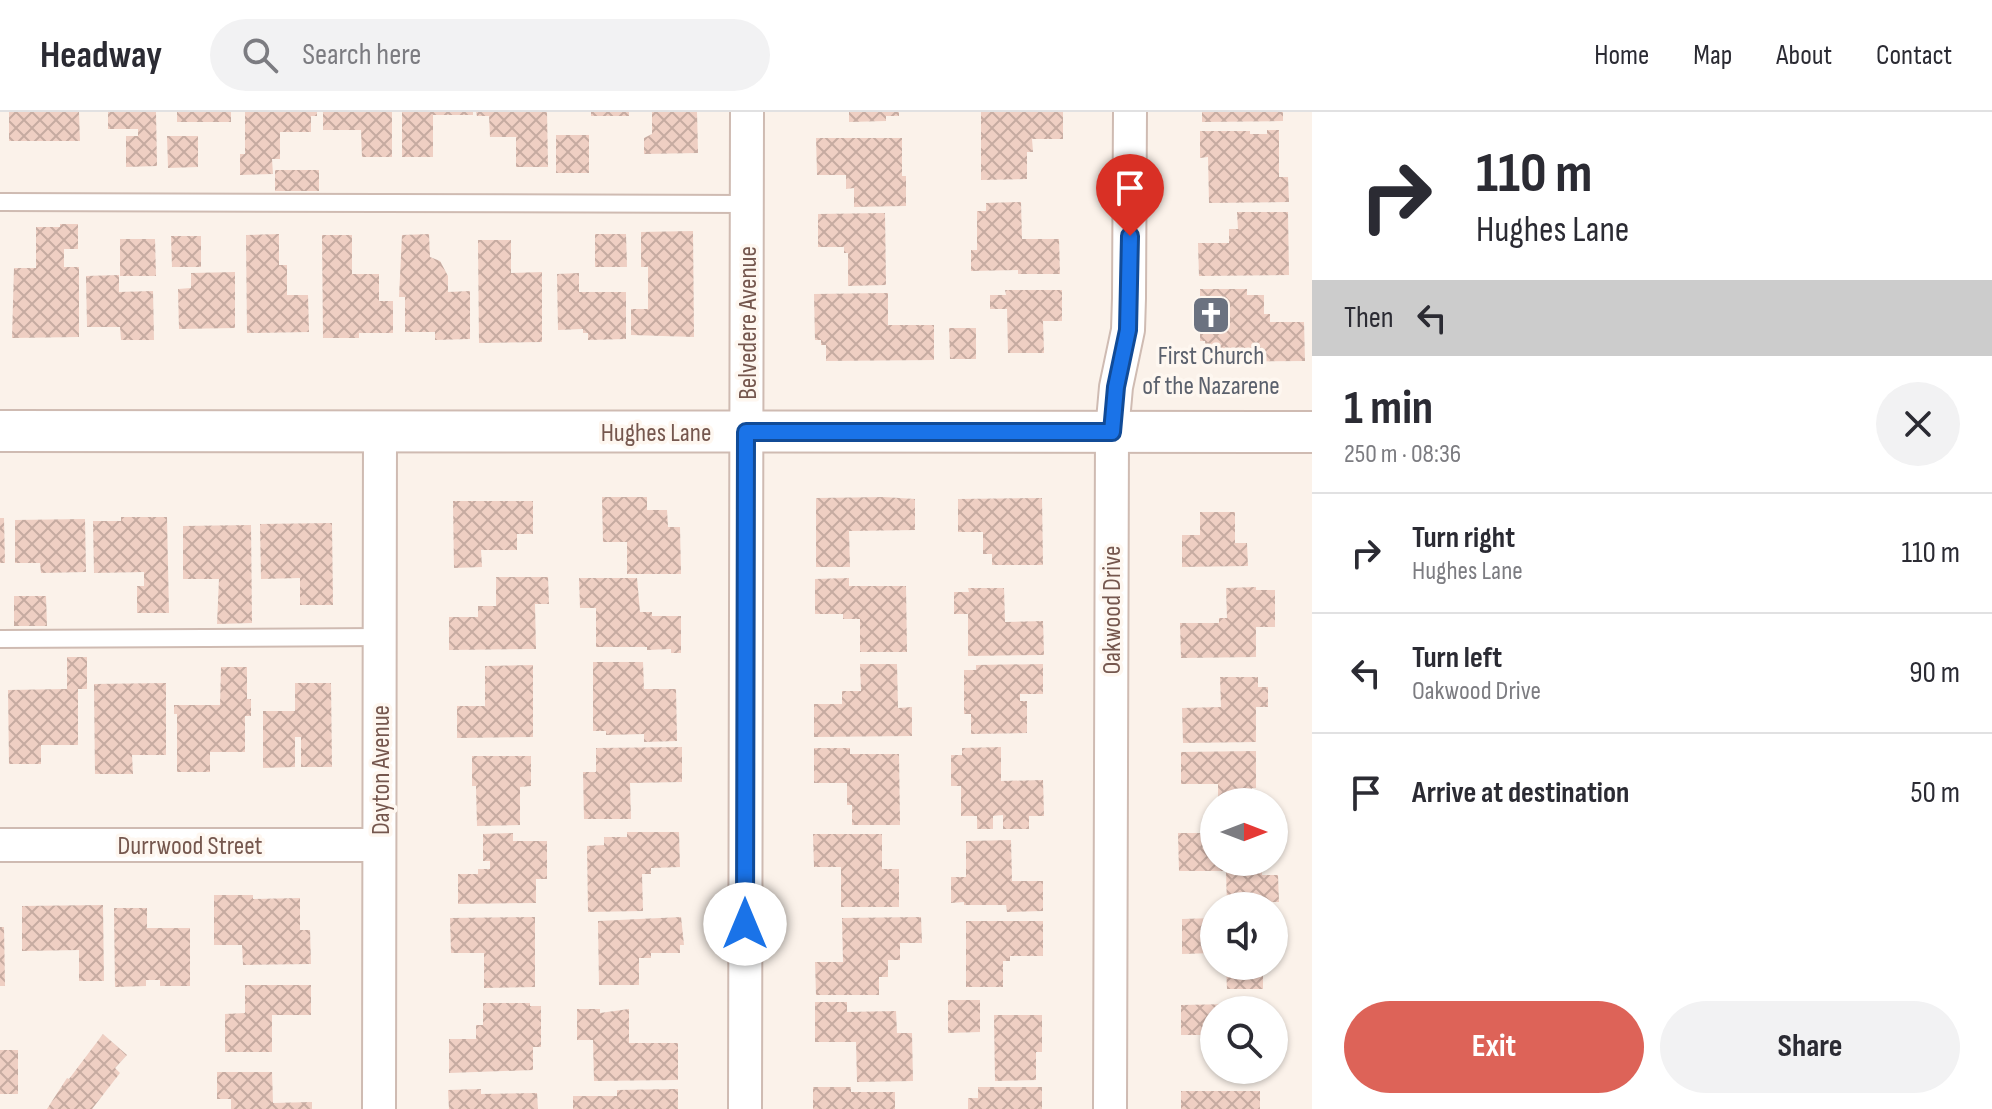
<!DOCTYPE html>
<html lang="en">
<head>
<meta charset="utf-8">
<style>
  :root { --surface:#fff; --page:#f2f2f3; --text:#2b2b33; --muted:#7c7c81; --line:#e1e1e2; --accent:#dd6358 }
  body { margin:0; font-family:"Sofia Sans Condensed",sans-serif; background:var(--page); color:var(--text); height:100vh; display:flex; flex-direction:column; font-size:30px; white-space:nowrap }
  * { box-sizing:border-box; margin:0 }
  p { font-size:26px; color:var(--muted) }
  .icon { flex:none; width:44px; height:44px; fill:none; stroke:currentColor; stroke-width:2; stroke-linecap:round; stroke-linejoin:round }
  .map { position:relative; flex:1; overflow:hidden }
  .panel { display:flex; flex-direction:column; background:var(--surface); width:680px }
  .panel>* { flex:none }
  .guide { background:#fff; color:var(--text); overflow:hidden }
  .needle { width:52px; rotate:90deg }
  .controls { position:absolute; left:1200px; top:676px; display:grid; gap:16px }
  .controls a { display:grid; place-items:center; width:88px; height:88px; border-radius:50%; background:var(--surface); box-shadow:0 2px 6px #0004; font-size:40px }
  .pin { position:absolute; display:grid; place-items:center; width:68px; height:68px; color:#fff; margin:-82px -34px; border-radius:50% 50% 50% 0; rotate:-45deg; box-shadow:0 0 8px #0007 }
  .pin .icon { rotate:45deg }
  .me { position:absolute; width:88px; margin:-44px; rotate:0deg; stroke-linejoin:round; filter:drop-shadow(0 0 6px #0008) }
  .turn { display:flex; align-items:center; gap:28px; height:168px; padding:0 32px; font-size:36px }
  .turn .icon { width:104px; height:104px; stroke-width:2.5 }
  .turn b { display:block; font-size:56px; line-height:68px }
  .then { display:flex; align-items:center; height:76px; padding:0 32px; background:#0003; gap:16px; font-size:30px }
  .round { display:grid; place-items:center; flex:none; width:84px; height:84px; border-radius:42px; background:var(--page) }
  .summary { display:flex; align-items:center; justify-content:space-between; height:136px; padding:0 32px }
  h1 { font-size:48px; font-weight:700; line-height:60px }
  .action { display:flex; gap:16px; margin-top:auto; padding:16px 32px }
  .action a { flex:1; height:92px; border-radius:48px; background:var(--accent); color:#fff; font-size:32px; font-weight:700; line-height:92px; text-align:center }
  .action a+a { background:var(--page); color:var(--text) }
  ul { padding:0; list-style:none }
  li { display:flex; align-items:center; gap:24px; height:120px; padding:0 32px; border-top:2px solid var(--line) }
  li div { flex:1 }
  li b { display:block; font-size:30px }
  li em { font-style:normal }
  header { display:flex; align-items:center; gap:48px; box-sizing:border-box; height:112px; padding:0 40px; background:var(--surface); border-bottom:2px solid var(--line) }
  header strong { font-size:38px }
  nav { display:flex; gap:44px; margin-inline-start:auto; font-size:28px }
  .search { width:560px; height:72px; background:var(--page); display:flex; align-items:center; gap:20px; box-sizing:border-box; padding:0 28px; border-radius:44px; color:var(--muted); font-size:30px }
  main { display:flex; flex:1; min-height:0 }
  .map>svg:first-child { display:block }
  .building { fill:url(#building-cross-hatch) }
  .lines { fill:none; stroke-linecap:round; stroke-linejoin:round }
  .service-casing { stroke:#cfbbb2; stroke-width:20 }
  .minor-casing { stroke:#cfbbb2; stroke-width:36 }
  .tertiary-casing { stroke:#cfbbb2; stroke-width:44 }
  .service { stroke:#fff; stroke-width:16 }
  .minor { stroke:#fff; stroke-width:32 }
  .tertiary { stroke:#fff; stroke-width:40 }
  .route-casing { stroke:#114b97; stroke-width:20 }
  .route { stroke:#1a73e8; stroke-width:14 }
  .labels { text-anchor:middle; stroke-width:7; stroke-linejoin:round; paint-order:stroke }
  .street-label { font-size:26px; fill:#75574e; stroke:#fef7f0 }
  .worship-label { font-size:26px; fill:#5b616d; stroke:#fef7f0 }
</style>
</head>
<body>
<header>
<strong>Headway</strong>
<div class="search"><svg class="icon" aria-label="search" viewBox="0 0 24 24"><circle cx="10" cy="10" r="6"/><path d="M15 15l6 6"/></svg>Search here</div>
<nav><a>Home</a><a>Map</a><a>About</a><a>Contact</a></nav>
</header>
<main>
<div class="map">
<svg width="1312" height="997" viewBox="0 0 1312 997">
  <defs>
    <pattern id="building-cross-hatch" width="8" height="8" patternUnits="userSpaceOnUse" patternTransform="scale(2)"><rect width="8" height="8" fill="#efcfc3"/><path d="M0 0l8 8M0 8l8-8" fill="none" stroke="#c6aba1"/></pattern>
  </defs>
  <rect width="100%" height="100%" fill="#fbf2ea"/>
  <g class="building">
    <path d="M9,0H79L80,29H9Z"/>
    <path d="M108,0H156L157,54L126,55V24H138V17H108Z"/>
    <rect x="177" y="0" width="54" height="10"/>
    <path d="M245,0H317V4H311V20H280V47H272L273,62L240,63V42H245Z"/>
    <path d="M323,0H392V45H362L361,18H323Z"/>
    <path d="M402,0H473V3H433V45H402Z"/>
    <path d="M476,0H547L548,55H516V25H490L489,4H477Z"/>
    <rect x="591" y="0" width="38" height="4"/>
    <path d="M652,0H697L698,41L644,42V26L652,22Z"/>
    <path d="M849,0H899V4H886V9L849,10Z"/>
    <path d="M981,0H1063V27H1032L1033,40H1027V67L981,68Z"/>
    <path d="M1202,0H1283V9L1202,10Z"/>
    <path d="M1267,18H1279V65H1288L1289,90L1209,91L1208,45L1200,46V19H1250V22H1267Z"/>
    <rect x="556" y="23" width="33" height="38"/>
    <path d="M167,24H198V55L168,56Z"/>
    <path d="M816,26H902V64H906V94L854,95V76L846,77V63H817Z"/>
    <rect x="275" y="58" width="44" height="21"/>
    <path d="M1021,90L1022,127H1059L1060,162H1018V158L971,159V138H977V99H986V91Z"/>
    <path d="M1237,100H1288L1289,163L1199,164L1198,131H1229V117H1238Z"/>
    <path d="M885,101L886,173L848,174V141H844V135H818V102Z"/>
    <path d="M60,112H78V137H64V155H79V225L12,226L14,156H36V115H60Z"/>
    <path d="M693,119L694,225L631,223V197H648V155H641V120Z"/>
    <path d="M279,122V153H287V183H308L309,220L247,221L246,123Z"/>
    <path d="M429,122L430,145L440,149L448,164V180L470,179V227L435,228V220H405V185H399L402,123Z"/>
    <path d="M595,122H626L627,155H595Z"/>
    <path d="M322,123H352V162H379V189H393V221H359V226H323Z"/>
    <path d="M171,124H201V155H172Z"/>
    <path d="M120,127H155L156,164H120Z"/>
    <path d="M478,128H511V161L542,160V230L479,231Z"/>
    <path d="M235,160V216L179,217L178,177L191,176V161Z"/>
    <path d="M579,161V180H626V227L588,228V221H583V217L558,218L557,162Z"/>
    <path d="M119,163V180L153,179L154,228H121L120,215H87L86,164Z"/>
    <path d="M1200,177H1247V183H1264V202H1270V210H1304L1305,249L1206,250L1205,229H1200Z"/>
    <path d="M1005,178H1062V209H1043L1044,241H1008L1007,197H990V183H1006Z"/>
    <path d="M888,181V213H934V248L826,249V233H821V228H815L814,182Z"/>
    <path d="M949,216H976V247H950Z"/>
    <path d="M602,385H647V398H667L668,415H680L681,462H627V430H603Z"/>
    <path d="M884,385L915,387V418L849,419L850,455H816V386Z"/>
    <path d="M1042,386L1043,453H992V442H983V420H958V387Z"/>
    <path d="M453,389H533V422H517V438H481L482,455L454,456Z"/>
    <path d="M1200,400H1235V431H1247L1248,454L1182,455V423H1200Z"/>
    <path d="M121,405H167L169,501H137V474H144V460L94,461L93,409H121Z"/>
    <path d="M0,406H4L5,451H0Z"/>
    <path d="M85,407L86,460L41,461L40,451H15V408Z"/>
    <path d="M332,411L333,493H300V466L261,467L260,412Z"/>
    <path d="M251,413L252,511L217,512L219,467H183V414Z"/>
    <path d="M496,465H548L549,492H535L536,537L449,538V505H478V494H496Z"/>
    <path d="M579,466H637L640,500H652V504H681V541H671V537L647,538V535H596V496H580Z"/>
    <path d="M849,466V474H906L907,540H860V507H843V502H815V467Z"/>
    <path d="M1256,475V478H1275V515H1256V545L1181,546L1180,511H1219V506H1227L1226,476Z"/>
    <path d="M968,476H1004L1005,510L1043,509L1044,543L968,544V502H954V480H969Z"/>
    <path d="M14,484H46L47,514H14Z"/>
    <path d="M67,545H87V577H78V633H41V652H9L8,578L67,577Z"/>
    <path d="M593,550H643L644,577H676L677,629L644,630V622L606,623V619H593Z"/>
    <path d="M860,552H897L898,596L912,595V624L814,625V592H842V579H861Z"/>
    <path d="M1043,552V582H1020V589H1027V621L971,622V602H964V558H976V553Z"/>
    <path d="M533,553V625L457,626V594H485V554Z"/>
    <path d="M221,555H247V587H251V604H245V640H210V660H177V602H174V593H220Z"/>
    <path d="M1220,565H1258V575H1268V595H1256V630L1183,631L1182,596L1221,595Z"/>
    <path d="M166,571V643H132L133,662H95L94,572Z"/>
    <path d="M295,571H331L332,655H301V625H295V655L263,656V599H295Z"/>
    <path d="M682,635V670L630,671L631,707H584L583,660H596V636Z"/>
    <path d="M1001,635V669L1043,668L1044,704H1029V717H1003V703L993,704V717H977V704H961V674H951V643H962V636Z"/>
    <path d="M814,636H850V642H899L900,713H852V693H847V671H814Z"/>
    <path d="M1256,639V676H1252V690H1218V672H1181V640Z"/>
    <path d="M472,644H531V674L520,675V713L477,714L476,674H472Z"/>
    <path d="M627,720H679L680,755L651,756V762H642L643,799L588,800L587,734L604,733V725H627Z"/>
    <path d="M513,721V729H547V767H536V791L458,792V762H478V757H490V749H483V722Z"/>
    <path d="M1178,721H1214V750H1262V763H1278L1279,790H1261V794H1227L1226,759H1179Z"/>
    <path d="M813,722H882V757H899V795H841V755H814Z"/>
    <path d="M1011,728L1012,769H1043V799L1007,800L1006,793H964V790L951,791V765H966V729Z"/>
    <path d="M214,783H253V787L300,786V818H310L311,852L243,853L242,833H214Z"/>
    <path d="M103,793L104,869H79V838L22,839V794Z"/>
    <path d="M114,796H147V816H190V874H160V868H146V874L115,875Z"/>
    <path d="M535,805V875L484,876V841H451L450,806Z"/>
    <path d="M681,805L684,833H680V841H651V846H639V873H599L598,809Z"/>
    <path d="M921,805L922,831H900V848H888V865H879V883H816L815,850H843L842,806Z"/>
    <path d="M1214,806V841L1182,842V807Z"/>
    <path d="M966,809H1043V844H1010V849H1003V875H966Z"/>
    <path d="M0,815H4L5,874H0Z"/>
    <path d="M1226,854H1263V877H1227Z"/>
    <path d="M245,873H311V903H272V940H225V902L245,901Z"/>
    <path d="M948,888H980V920L948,921Z"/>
    <path d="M815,890H847V900L896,899L897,921H912L913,969L857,970L856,930H815Z"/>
    <path d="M483,891H530V894H541V935H533V958L449,961V927H476V913H483Z"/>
    <path d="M1232,892V898H1214V923H1181V893Z"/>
    <path d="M577,897H600V901L629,897V931H678V968L594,969L593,928H577Z"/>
    <path d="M994,903H1042V940H1036V968L995,969Z"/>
    <path d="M103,922L127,943L115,956L120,961L92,997H47L67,966L69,967Z"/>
    <rect x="0" y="938" width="18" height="44"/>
    <rect x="1228" y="958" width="30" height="11"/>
    <path d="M217,960H272L273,991L312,990V997H231V987H217Z"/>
    <path d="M813,975H851V980H895V997H813Z"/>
    <path d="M978,975H1042V997H968V986H978Z"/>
    <path d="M481,977V982L537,981L538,997H449L448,978Z"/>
    <path d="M678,977V997H573V984H617V978Z"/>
    <rect x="1181" y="979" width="79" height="18"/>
  </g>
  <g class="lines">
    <g class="service-casing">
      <g id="service">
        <path d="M0,90L747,92"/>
        <path d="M0,527L380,525"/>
      </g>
    </g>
    <g class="minor-casing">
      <g id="minor">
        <path d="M0,733H379"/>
        <path d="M379,997L380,320"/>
        <path d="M745,997L747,0"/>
        <path d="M1110,997L1112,320L1116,275L1128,218L1129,186L1130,0"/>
      </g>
    </g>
    <g class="tertiary-casing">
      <path id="tertiary" d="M0,319L1312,320"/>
    </g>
    <use href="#service" class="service"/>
    <use href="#minor" class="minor"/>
    <use href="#tertiary" class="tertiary"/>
  </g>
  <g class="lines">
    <g class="route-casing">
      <path id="route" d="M745,812L746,320H1112L1116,275L1128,218L1130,124"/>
    </g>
    <use href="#route" class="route"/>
  </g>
  <defs>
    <g id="church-square" transform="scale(2)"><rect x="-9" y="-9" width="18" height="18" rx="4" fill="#6b7280" stroke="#fef7f0"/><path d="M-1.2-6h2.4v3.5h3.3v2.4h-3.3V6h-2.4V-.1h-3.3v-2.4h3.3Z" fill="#fff"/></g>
  </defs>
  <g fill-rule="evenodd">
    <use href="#church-square" x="1211" y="203"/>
  </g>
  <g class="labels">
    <g class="street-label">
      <text transform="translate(747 211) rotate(-90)" y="9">Belvedere Avenue</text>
      <text x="656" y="329">Hughes Lane</text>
      <text transform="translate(1111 498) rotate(-90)" y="9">Oakwood Drive</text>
      <text transform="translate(380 658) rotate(-90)" y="9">Dayton Avenue</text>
      <text x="190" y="742">Durrwood Street</text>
    </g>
    <g class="worship-label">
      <text x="1211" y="252">First Church<tspan x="1211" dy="30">of the Nazarene</tspan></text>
    </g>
  </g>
</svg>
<div class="controls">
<a><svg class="needle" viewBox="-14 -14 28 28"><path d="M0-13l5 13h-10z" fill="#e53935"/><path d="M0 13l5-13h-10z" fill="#7c7c81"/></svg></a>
<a><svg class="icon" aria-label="sound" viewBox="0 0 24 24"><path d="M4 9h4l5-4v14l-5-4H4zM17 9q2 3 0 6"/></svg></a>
<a><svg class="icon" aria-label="search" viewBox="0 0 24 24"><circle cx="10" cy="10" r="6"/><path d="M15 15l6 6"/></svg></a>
</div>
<div class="pin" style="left:1130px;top:124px;background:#d93025"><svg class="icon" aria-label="arrive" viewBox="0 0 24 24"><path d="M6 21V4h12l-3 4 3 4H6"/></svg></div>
<svg class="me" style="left:745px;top:812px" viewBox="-20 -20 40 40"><circle r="19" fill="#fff"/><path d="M0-13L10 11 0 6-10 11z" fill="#1a73e8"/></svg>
</div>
<section class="panel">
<div class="guide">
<div class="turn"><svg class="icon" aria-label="right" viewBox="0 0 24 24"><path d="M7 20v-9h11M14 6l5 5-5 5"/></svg><div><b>110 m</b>Hughes Lane</div></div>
<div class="then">Then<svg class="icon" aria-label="left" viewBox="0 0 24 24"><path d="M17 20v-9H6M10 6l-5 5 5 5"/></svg></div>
</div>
<div class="summary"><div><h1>1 min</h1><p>250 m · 08:36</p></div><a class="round"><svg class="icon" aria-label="close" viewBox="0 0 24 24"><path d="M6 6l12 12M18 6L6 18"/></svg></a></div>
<ul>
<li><svg class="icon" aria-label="right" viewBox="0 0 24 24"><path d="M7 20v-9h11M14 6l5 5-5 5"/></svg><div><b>Turn right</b><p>Hughes Lane</p></div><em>110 m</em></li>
<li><svg class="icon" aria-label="left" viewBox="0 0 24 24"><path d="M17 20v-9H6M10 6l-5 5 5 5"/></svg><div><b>Turn left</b><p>Oakwood Drive</p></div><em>90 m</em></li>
<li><svg class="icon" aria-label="arrive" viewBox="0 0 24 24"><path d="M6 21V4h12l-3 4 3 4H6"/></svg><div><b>Arrive at destination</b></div><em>50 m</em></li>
</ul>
<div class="action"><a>Exit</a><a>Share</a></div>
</section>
</main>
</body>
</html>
